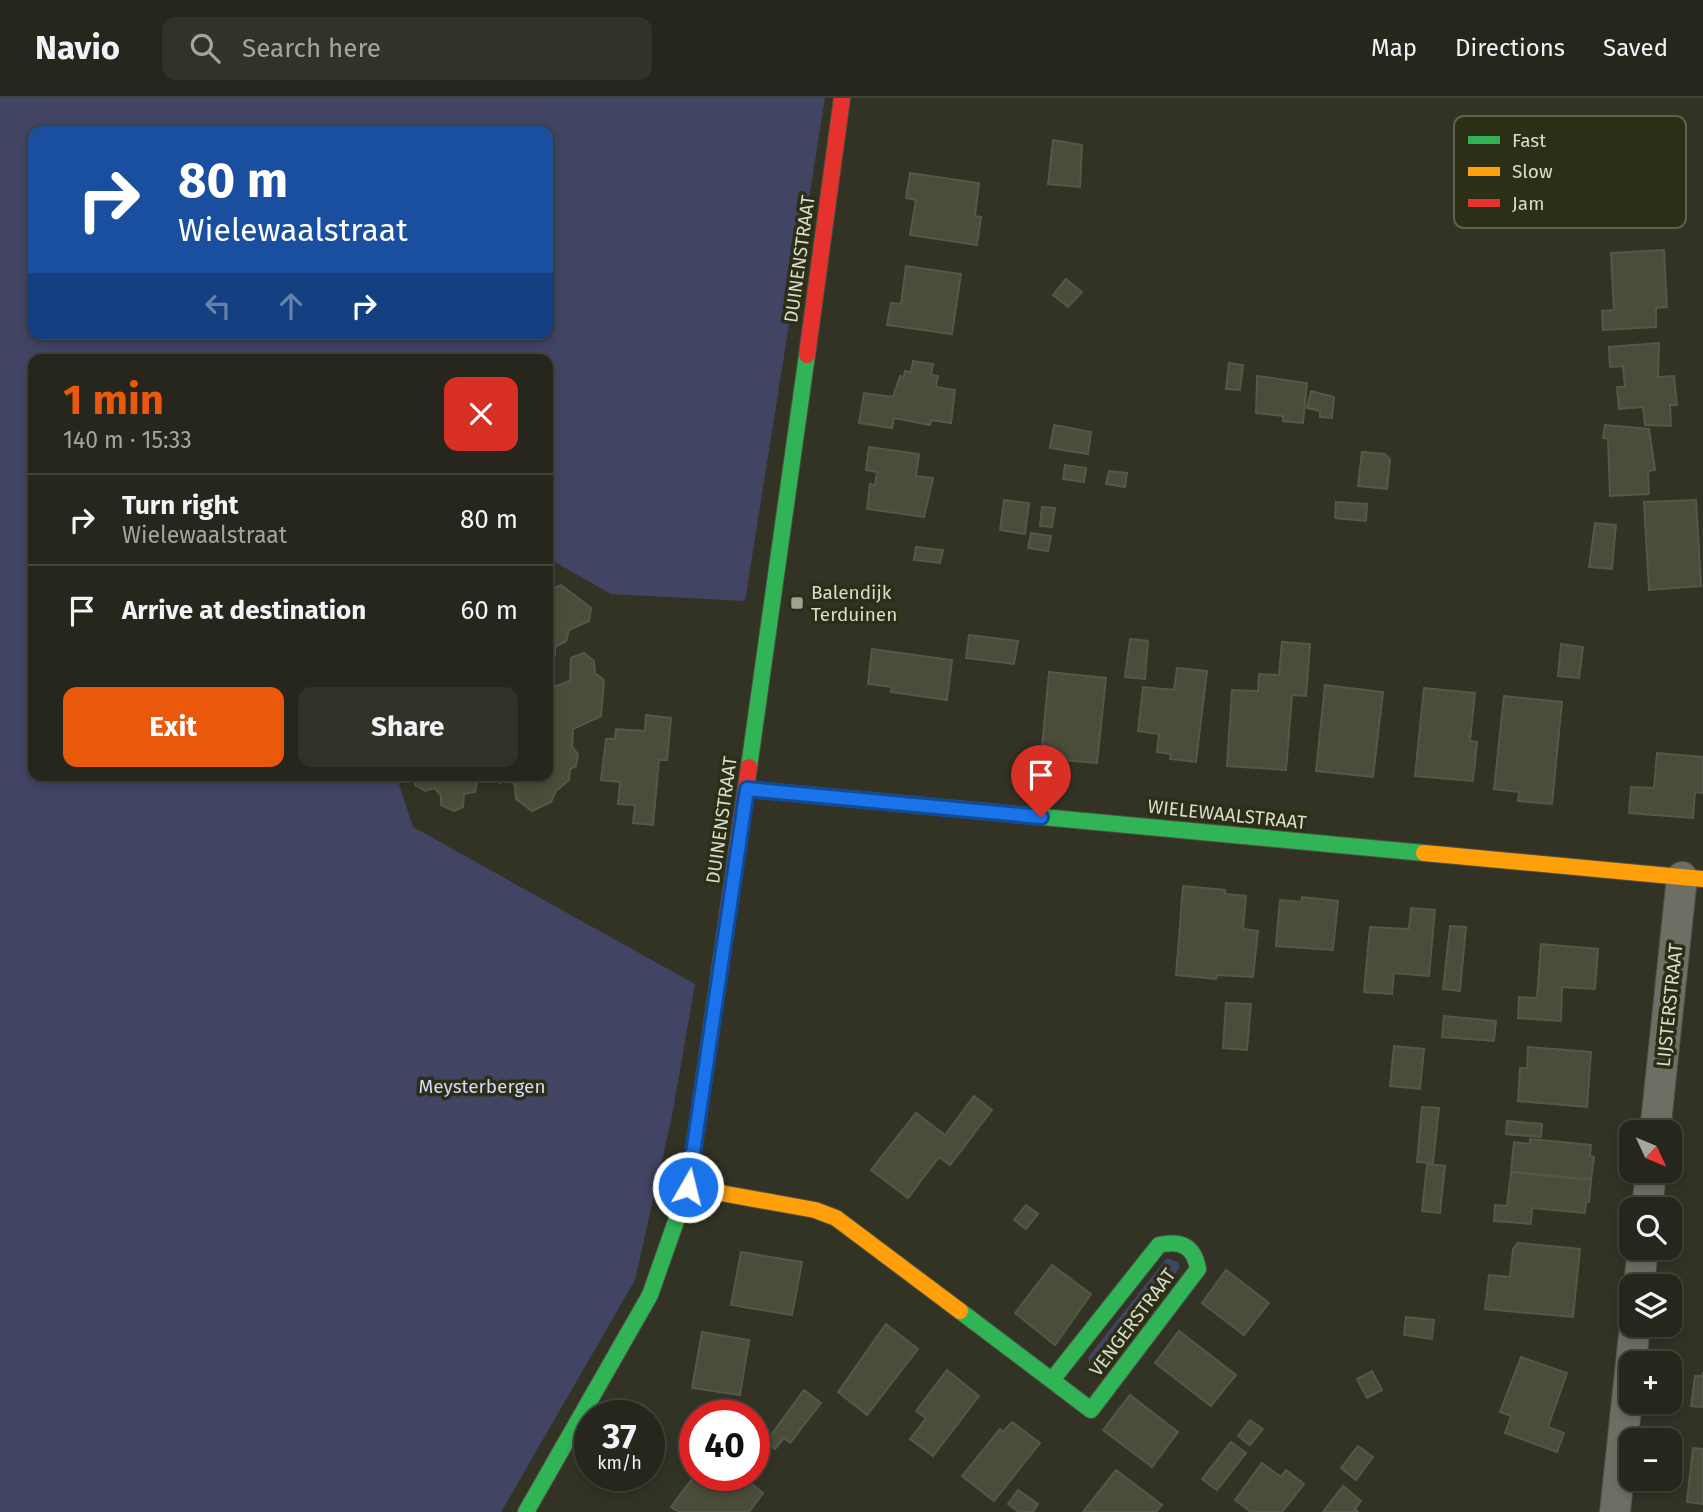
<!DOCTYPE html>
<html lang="en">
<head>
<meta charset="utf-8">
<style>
  :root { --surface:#26261c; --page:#323229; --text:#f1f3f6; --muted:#a4a5a3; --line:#42433b; --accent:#ea580c }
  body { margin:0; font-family:"Fira Sans",sans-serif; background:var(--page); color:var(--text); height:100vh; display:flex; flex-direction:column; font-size:26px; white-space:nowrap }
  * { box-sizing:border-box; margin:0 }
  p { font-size:23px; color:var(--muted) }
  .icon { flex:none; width:38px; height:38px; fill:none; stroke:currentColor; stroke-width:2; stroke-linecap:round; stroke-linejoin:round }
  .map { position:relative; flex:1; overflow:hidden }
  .side { position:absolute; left:28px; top:256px; width:525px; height:427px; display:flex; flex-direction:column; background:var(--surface); border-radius:14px; box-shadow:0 4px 10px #0003,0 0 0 2px var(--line) }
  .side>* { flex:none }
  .hud { position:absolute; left:28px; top:28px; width:525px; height:214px; border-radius:14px; box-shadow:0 4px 10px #0003,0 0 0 2px var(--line); background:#1a4fa0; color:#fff; overflow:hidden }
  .needle { width:46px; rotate:134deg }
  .buttons { position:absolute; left:1619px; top:1022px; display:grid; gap:14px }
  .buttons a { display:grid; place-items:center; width:63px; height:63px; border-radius:14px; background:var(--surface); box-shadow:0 4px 10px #0003,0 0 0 2px var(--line); font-size:35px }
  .speed { position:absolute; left:574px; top:1302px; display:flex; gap:14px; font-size:35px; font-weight:700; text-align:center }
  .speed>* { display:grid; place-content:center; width:91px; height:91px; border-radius:50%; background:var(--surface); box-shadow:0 4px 10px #0003,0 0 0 2px var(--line); line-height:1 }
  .speed small { font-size:18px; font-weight:400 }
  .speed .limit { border:10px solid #d22; background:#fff; color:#111 }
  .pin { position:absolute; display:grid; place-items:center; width:60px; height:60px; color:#fff; margin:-72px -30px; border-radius:50% 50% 50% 0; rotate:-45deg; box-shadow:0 0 7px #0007 }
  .pin .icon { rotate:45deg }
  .me { position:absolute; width:77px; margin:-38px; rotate:8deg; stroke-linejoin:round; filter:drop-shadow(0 0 5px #0008) }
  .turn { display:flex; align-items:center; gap:24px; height:147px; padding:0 35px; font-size:32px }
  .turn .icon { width:91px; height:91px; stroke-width:2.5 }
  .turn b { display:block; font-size:49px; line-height:60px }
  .lanes { display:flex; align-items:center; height:66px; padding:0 35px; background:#0003; justify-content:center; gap:35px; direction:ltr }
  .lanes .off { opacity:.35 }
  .round { display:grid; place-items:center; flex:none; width:74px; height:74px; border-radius:14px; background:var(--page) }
  .headline { display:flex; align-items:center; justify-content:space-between; height:119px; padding:0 35px }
  h1 { font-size:42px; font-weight:700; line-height:52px; color:var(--accent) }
  .cta { display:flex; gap:14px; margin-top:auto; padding:14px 35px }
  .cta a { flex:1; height:80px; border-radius:14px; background:var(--accent); color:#fff; font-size:28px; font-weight:700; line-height:80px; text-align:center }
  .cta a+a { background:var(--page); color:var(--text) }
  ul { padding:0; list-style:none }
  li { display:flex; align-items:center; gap:21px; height:91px; padding:0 35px; border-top:2px solid var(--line) }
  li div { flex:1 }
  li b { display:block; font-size:26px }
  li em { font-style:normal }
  header { display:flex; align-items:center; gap:42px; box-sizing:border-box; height:98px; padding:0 35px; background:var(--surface); border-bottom:2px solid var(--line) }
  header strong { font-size:33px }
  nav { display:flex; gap:38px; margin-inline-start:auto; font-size:24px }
  .search { width:490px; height:63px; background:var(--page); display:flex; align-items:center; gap:18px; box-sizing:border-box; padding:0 24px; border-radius:14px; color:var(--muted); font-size:26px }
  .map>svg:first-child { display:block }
  .green { fill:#424464; fill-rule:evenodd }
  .building { fill:#4b4c39; stroke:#55574a; stroke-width:2 }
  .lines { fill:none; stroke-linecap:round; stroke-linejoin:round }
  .street-casing { stroke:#4f5044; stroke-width:32 }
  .fast-casing { stroke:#4f5044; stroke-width:18 }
  .slow-casing { stroke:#4f5044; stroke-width:18 }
  .jam-casing { stroke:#4f5044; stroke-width:18 }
  .street { stroke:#6e6e64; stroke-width:30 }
  .fast { stroke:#30b455; stroke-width:16 }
  .slow { stroke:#ff9f0a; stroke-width:16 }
  .jam { stroke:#e5322d; stroke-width:16 }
  .route-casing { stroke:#114b97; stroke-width:18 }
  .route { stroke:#1a73e8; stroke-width:12 }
  .poi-dot { fill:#9fa192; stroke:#2c2f15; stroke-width:2.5 }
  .labels { text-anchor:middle; stroke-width:7; stroke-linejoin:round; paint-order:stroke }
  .street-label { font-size:19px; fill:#dadccd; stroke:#2c2f15 }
  .poi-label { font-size:19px; fill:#dadccd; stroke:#2c2f15; text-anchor:start }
  .park-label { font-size:19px; fill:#d5d9fb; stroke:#2c2f15 }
  .key { fill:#2c2f15; stroke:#60634c; stroke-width:2 }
  .key-label { font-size:19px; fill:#dadccd }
</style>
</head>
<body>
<header>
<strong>Navio</strong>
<div class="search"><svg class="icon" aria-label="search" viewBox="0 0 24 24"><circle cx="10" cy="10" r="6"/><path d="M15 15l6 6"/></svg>Search here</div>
<nav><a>Map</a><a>Directions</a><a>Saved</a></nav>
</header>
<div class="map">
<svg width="1703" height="1414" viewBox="0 0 1703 1414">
  <rect width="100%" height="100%" fill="#323325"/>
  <g class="green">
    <path d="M0,0H825L745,503L611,496L548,460V261H33V677H396L413,729L695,886L672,1018L635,1182L501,1414H0ZM33,33H548V236H33Z"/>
    <path d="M1167,1160L1178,1164L1180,1169L1108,1271H1097L1090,1267L1088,1259Z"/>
  </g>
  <g class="building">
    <path d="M1053,42L1082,47L1080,89L1048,86Z"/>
    <path d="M910,75L979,85L975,118L981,119L977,147L910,137L916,102L906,100Z"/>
    <path d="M1664,152L1667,209L1656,210V229L1603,232L1602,213L1614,212L1611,155Z"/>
    <path d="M906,168L961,176L952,236L887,227L891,205L901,206Z"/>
    <path d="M1066,181L1082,194L1068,209L1053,197Z"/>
    <path d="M1659,245L1658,279L1674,278L1677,307H1670L1671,328L1645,327L1643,309L1619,311L1617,289H1625L1623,268L1610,269L1609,249Z"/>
    <path d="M913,263L933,266L931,277L938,278L936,289L955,292L951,325L931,322L930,327L894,320L892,330L859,325L864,295L893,299L900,278L904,279L905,273L911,274Z"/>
    <path d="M1229,265L1243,267L1240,292L1226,291Z"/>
    <path d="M1257,278L1307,285L1303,325L1283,323V318L1256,315Z"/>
    <path d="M1311,293L1334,299L1332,320L1320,319V313L1307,310Z"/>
    <path d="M1054,327L1091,334L1088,356L1050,350Z"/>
    <path d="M1605,327L1649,331L1655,372L1648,373L1649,396L1610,398L1608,341L1603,340Z"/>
    <path d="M869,349L919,356L916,378L933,380L924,419L867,411L870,386L875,387L877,374L866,372Z"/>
    <path d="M1362,354L1385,356L1390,361L1387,391L1358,388Z"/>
    <path d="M1065,367L1086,370L1084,384L1063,381Z"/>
    <path d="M1109,373L1127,375L1125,389L1106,386Z"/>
    <path d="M1004,402L1029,405L1025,436L1000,432Z"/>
    <path d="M1696,402L1701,488L1649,492L1644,404Z"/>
    <path d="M1336,404L1367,406L1366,423L1335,420Z"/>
    <path d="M1042,409L1055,410L1052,429L1040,428Z"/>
    <path d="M1595,425L1616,427L1612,471L1589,469Z"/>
    <path d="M1031,435L1051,438L1048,453L1028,450Z"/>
    <path d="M916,449L943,452L940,465L914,462Z"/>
    <path d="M561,487L591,510L589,523L569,532L566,543L555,549V558L548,563V493Z"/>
    <path d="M969,537L1018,543L1014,566L966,560Z"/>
    <path d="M1130,541L1148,543L1145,581L1125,579Z"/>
    <path d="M1282,544L1310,546L1306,598L1292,597L1286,672L1227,668L1232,592L1258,593L1259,576L1279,577Z"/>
    <path d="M1561,546L1583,549L1579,580L1558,578Z"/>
    <path d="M872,551L952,562L947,602L891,594L892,589L868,586Z"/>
    <path d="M584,555L594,563L595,575L604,582L601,618L573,631L572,649L578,656L576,668L570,671L569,682L556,693L551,704L532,713L516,701L515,687L507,681L500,685L487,677H548V591L570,583L571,560Z"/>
    <path d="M1177,570L1207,573L1196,664L1170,661L1171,656L1157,654L1159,636L1138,633L1143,589L1174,592Z"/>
    <path d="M1049,574L1106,580L1097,665L1041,660Z"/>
    <path d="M1325,587L1383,594L1373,679L1316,673Z"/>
    <path d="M1424,590L1475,595L1470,643L1477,644L1473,683L1415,678Z"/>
    <path d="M1504,598L1562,604L1552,706L1518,703L1519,694L1494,691Z"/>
    <path d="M646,617L671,620L667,662H659L653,727L633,725L635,707L618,706L620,684L601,682L606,641H615L616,631L645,633Z"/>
    <path d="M1657,655L1703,659V695L1695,694L1693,720L1629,715L1631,689L1654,690Z"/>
    <path d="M415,677H486L478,681L475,694L464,696L463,709L454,713L441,707V697L434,690L425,693L415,687Z"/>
    <path d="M1183,788L1225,792V796L1246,798L1243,831L1258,833L1253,879L1217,877L1216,881L1176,877Z"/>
    <path d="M1302,799L1338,803L1333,852L1276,848L1280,802L1301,804Z"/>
    <path d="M1411,810L1435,812L1429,878L1394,875L1392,896L1364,894L1370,829L1409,831Z"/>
    <path d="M1450,828L1466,829L1460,893L1443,891Z"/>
    <path d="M1541,846L1598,851L1595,891L1562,889L1561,923L1518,920L1519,899L1537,900Z"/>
    <path d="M1226,905L1251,906L1247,952L1223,950Z"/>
    <path d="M1444,918L1496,923L1494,943L1442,939Z"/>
    <path d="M1394,948L1424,951L1420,991L1390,988Z"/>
    <path d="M1528,949L1591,954L1587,1009L1518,1003L1520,970H1527Z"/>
    <path d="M974,998L992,1012L950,1067L939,1059L908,1100L871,1072L916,1015L945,1037Z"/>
    <path d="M1422,1009L1439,1010L1433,1065L1417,1064Z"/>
    <path d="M1507,1023L1542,1026L1541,1039L1506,1036Z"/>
    <path d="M1530,1041L1591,1047L1590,1058L1594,1059L1591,1082L1511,1074L1514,1044L1530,1046Z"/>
    <path d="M1427,1066L1445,1068L1440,1115L1422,1113Z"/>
    <path d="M1511,1074L1591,1082L1589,1104H1586L1585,1115L1532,1110L1531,1126L1494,1123L1495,1107L1507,1108Z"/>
    <path d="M1026,1107L1038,1116L1026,1131L1014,1122Z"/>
    <path d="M1518,1145L1580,1151L1573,1219L1485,1211L1489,1177L1510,1179L1513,1151Z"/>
    <path d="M741,1154L802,1164L792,1217L731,1207Z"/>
    <path d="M1052,1167L1091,1196L1055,1247L1015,1215Z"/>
    <path d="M1226,1172L1269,1205L1244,1237L1202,1205Z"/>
    <path d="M1406,1219L1434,1222L1432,1241L1404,1237Z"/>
    <path d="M886,1226L918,1251L867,1317L838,1294Z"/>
    <path d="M1179,1233L1236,1277L1211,1308L1155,1265Z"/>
    <path d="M702,1234L749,1242L740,1297L692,1290Z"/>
    <path d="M1521,1259L1567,1275L1548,1329L1564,1335L1557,1354L1505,1335L1511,1318L1500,1314Z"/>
    <path d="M947,1272L979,1298L933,1358L910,1341L926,1320L916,1313Z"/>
    <path d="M1372,1273L1382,1292L1367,1300L1357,1281Z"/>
    <path d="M1703,1274V1309L1691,1308L1695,1278H1703Z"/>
    <path d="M804,1292L821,1305L790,1345L784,1340L775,1351L766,1344Z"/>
    <path d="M1130,1297L1178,1334L1152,1369L1103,1332Z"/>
    <path d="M1250,1322L1263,1331L1250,1347L1238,1338Z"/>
    <path d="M1012,1324L1040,1345L994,1403L962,1378L1000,1331L1003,1334Z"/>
    <path d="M1231,1344L1246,1355L1217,1392L1202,1381Z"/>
    <path d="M1358,1348L1373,1359L1356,1382L1341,1370Z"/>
    <path d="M1693,1350L1703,1351V1406L1687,1404Z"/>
    <path d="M1262,1365L1281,1379L1286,1372L1304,1386L1282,1414H1251L1235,1402Z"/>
    <path d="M1116,1372L1162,1407L1156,1414H1083Z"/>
    <path d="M695,1377H740L763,1395L749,1414H679L671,1409Z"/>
    <path d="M1343,1388L1361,1403L1355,1411L1358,1414H1323Z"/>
    <path d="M1018,1392L1038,1406L1033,1414H1019L1008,1406Z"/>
  </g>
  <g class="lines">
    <g class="street-casing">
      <g id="street">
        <path d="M1655,1034L1682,779"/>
        <path d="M1647,1111L1651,1073"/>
        <path d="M1639,1188L1643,1150"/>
        <path d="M1615,1414L1635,1227"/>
      </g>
    </g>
    <g class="fast-casing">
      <g id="fast">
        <path d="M749,669L807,257"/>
        <path d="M747,691L1424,755"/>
        <path d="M960,1213L1091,1312L1198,1171C1194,1148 1181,1142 1159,1147L1052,1282"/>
        <path d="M526,1414L650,1197L688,1089L704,980"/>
      </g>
    </g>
    <g class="slow-casing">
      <g id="slow">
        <path d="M1424,755L1703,781"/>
        <path d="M688,1089L815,1112L836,1120L960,1213"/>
      </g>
    </g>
    <g class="jam-casing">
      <g id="jam">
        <path d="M807,257L842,0"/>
        <path d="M704,980L749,669"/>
      </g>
    </g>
    <use href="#street" class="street"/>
    <use href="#fast" class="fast"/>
    <use href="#slow" class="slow"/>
    <use href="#jam" class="jam"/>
  </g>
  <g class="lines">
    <g class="route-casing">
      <path id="route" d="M688,1089L747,691L1041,719"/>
    </g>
    <use href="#route" class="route"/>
  </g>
  <rect class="poi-dot" x="790" y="498" width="14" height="14" rx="3.5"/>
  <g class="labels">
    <g class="street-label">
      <text transform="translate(799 161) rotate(-82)" y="7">DUINENSTRAAT</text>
      <text transform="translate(1227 716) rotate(6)" y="7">WIELEWAALSTRAAT</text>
      <text transform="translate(721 722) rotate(-82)" y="7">DUINENSTRAAT</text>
      <text transform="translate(1669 907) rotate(-84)" y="7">LIJSTERSTRAAT</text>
      <text transform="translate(1132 1224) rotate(-53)" y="7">VENGERSTRAAT</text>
    </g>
    <g class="poi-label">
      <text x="811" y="501">Balendijk<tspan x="811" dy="22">Terduinen</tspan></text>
    </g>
    <g class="park-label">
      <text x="482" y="995">Meysterbergen</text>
    </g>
  </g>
  <rect x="1454" y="18" width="232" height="112" rx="10" class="key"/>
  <rect x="1468" y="38" width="32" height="8" fill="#30b455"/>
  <rect x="1468" y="69" width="32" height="9" fill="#ff9f0a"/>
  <rect x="1468" y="101" width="32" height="8" fill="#e5322d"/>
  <g class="key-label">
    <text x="1512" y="49">Fast</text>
    <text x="1512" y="80">Slow</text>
    <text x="1512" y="112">Jam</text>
  </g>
</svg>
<div class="buttons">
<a><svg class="needle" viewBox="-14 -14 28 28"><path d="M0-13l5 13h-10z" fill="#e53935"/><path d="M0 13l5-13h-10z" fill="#a4a5a3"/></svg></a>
<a><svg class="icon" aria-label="search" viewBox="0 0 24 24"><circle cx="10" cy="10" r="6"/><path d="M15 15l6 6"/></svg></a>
<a><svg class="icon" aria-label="layers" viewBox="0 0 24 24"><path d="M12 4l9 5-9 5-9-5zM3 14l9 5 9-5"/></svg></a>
<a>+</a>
<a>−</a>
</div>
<div class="speed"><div>37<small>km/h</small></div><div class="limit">40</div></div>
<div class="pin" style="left:1041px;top:719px;background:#d93025"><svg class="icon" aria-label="arrive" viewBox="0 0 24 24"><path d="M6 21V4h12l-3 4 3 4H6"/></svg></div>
<svg class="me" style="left:688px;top:1089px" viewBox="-20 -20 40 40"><circle r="17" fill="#1a73e8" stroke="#fff" stroke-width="3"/><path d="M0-11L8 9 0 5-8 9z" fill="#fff"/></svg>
<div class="hud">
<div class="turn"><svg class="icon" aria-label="right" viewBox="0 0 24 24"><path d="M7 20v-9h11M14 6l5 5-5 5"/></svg><div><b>80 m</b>Wielewaalstraat</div></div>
<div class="lanes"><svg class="icon off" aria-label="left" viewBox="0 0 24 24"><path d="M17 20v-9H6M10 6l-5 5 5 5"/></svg><svg class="icon off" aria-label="ahead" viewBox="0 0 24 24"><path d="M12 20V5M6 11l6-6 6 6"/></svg><svg class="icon" aria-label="right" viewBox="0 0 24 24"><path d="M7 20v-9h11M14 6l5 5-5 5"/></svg></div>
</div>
<section class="side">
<div class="headline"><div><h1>1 min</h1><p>140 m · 15:33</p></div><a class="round" style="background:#d93025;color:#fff"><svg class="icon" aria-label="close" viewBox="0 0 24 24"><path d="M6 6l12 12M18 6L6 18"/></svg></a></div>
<ul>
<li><svg class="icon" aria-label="right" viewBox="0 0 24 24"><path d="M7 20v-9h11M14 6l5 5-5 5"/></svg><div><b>Turn right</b><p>Wielewaalstraat</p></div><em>80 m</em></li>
<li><svg class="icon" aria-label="arrive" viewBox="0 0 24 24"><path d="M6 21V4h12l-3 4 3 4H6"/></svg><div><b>Arrive at destination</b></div><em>60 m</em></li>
</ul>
<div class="cta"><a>Exit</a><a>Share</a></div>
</section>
</div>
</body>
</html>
